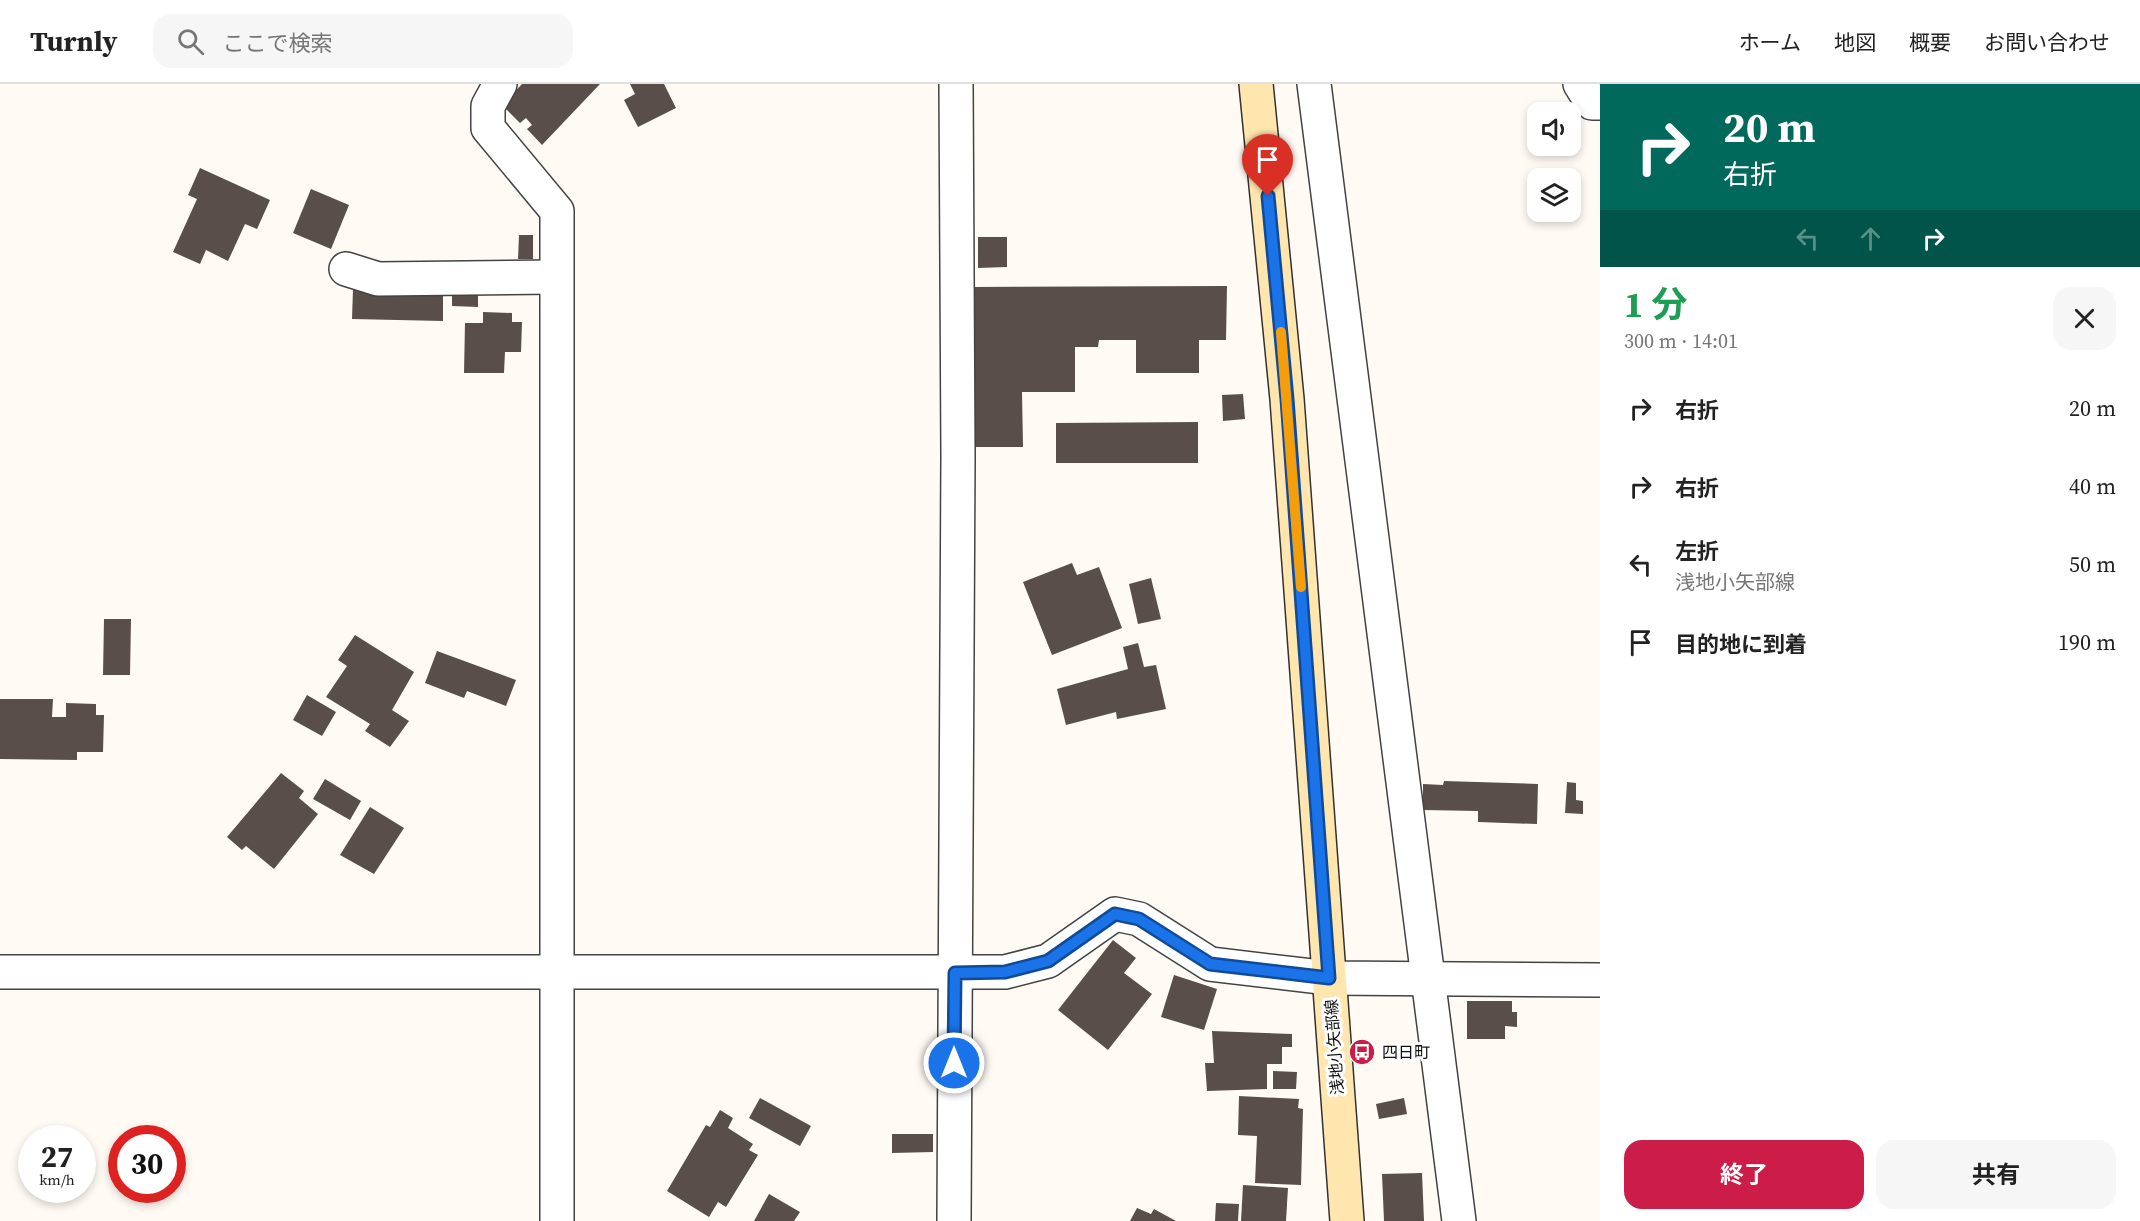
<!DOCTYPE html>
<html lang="ja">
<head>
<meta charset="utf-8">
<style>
  :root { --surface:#fff; --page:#f6f6f6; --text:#222; --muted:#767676; --line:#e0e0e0; --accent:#cc1c48 }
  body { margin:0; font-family:"Source Serif 4","Noto Sans JP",serif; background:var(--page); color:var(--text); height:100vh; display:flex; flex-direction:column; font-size:22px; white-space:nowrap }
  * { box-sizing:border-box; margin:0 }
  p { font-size:20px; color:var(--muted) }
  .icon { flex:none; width:33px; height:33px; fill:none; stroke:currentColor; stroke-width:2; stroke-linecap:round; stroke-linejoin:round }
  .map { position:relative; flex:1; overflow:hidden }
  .details { display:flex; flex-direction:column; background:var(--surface); width:540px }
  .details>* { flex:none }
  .guide { background:#00695c; color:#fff; overflow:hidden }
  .tools { position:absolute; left:1527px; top:18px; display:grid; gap:12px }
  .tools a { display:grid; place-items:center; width:54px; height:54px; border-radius:12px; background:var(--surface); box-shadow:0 3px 9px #0003; font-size:30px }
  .speed { position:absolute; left:18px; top:1041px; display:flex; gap:12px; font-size:30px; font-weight:700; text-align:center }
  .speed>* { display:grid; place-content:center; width:78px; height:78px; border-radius:50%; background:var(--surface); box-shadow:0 3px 9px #0003; line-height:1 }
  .speed small { font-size:15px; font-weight:400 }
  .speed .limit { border:9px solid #d22; background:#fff; color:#111 }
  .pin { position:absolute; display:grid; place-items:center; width:51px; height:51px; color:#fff; margin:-62px -26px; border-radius:50% 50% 50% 0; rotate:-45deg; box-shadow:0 0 6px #0007 }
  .pin .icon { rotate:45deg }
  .me { position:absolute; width:66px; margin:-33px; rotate:0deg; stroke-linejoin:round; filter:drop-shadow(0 0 4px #0008) }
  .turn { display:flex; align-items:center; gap:21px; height:126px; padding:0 24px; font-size:27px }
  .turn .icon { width:78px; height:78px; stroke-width:2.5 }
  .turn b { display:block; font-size:42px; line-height:51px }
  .lanes { display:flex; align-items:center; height:57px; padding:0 24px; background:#0003; justify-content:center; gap:30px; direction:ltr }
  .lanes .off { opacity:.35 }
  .round { display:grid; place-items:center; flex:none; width:63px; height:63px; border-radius:18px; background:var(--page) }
  .overview { display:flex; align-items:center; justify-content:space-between; height:102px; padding:0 24px }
  h1 { font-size:36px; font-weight:700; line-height:45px; color:#1e9e55 }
  .cta { display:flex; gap:12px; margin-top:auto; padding:12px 24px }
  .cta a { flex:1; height:69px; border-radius:18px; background:var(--accent); color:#fff; font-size:24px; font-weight:700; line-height:69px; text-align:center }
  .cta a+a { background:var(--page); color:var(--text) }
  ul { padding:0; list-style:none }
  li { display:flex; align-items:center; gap:18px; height:78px; padding:0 24px }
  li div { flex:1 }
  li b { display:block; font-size:22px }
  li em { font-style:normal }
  header { display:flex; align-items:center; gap:36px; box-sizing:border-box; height:84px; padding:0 30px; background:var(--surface); border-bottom:2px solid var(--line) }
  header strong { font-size:28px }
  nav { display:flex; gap:33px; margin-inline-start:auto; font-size:21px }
  .search { width:420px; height:54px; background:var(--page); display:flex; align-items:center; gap:15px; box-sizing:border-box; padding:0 21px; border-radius:18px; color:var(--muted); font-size:22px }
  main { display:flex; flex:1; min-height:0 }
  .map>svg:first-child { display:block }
  .building { fill:#5a4e4b }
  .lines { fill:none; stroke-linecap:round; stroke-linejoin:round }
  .street-casing { stroke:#434343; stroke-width:36 }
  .secondary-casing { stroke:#323232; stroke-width:36 }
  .street { stroke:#fff; stroke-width:33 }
  .secondary { stroke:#ffe6ae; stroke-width:33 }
  .route-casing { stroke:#114b97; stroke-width:15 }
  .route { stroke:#1a73e8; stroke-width:10 }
  .slow { stroke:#f59e0b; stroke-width:10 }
  .labels { text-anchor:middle; stroke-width:6; stroke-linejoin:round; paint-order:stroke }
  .street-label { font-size:16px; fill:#101010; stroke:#fff }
  .poi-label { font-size:16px; fill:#101010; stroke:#fff; text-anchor:start }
</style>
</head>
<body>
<header>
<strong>Turnly</strong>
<div class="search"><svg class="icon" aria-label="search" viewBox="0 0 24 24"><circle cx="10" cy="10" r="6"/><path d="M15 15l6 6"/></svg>ここで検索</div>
<nav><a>ホーム</a><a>地図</a><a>概要</a><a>お問い合わせ</a></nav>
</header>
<main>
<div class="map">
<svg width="1600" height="1137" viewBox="0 0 1600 1137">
  <rect width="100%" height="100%" fill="#fffaf3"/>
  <g class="building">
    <path d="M522,0H600L542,61L527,45L532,41L526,34L520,39L502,21Z"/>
    <path d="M630,0H664L676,24L638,43L624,16L635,10Z"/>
    <path d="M200,84L270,116L257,145L245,140L228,177L206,166L200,180L173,168L197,115L188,111Z"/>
    <path d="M311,105L349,121L331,165L293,149Z"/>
    <path d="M519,151H533V175H518Z"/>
    <path d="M978,153H1007V183L978,184Z"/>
    <path d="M452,202H478V223L452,222Z"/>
    <path d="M1227,202L1226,256H1199V289H1136V256H1099L1098,263H1075V308H1022L1023,363H973V203Z"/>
    <path d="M353,205L443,206V237L352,235Z"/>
    <path d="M483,228L512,229V238H522L521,268H505L504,289H464L465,239H483Z"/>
    <path d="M1243,310L1245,335L1223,337L1222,311Z"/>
    <path d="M1198,338V379H1056V339Z"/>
    <path d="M1072,479L1077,491L1099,483L1122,544L1052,571L1023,498Z"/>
    <path d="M1151,494L1161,535L1138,540L1129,500Z"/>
    <path d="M104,535H131L130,591H103Z"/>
    <path d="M355,551L414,588L392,626L409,637L390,663L365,647L370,640L326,613L347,582L338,576Z"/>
    <path d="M1138,559L1144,583L1156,581L1166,625L1117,635L1116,628L1066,641L1057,605L1128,585L1123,563Z"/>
    <path d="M437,567L516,596L506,622L467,607L464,614L425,599Z"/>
    <path d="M307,611L336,628L322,652L293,636Z"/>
    <path d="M0,615H53L52,633H66V619L96,620V631H104L103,668H77V676L0,675Z"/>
    <path d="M281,689L304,707L299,714L318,730L274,785L246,762L242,766L227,753Z"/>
    <path d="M325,695L361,717L350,736L313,715Z"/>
    <path d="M1444,697L1538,700L1537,740L1478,738V727L1423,726V700L1443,701Z"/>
    <path d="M1567,698L1576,699V716L1583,717V730L1565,729Z"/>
    <path d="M370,723L404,744L374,790L340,771Z"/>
    <path d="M1113,856L1136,874L1124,889L1152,910L1108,966L1058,926Z"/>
    <path d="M1174,891L1217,905L1204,946L1161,933Z"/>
    <path d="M1467,917H1512V928H1517V943L1505,942V955H1467Z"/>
    <path d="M1212,947L1292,950V963H1282V980H1267V1005L1207,1007L1205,979H1214Z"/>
    <path d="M1273,987L1297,988L1296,1005H1273Z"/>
    <path d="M1239,1012L1299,1015L1298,1024L1303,1025L1301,1101L1255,1099L1257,1052L1238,1051Z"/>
    <path d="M760,1014L811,1042L800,1062L749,1034Z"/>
    <path d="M1404,1014L1407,1030L1379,1035L1376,1020Z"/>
    <path d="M720,1026L733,1034L728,1044L753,1060L749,1066L758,1071L726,1123L718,1118L709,1133L667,1107L706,1041L710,1043Z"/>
    <path d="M892,1050H933V1068L892,1069Z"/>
    <path d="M1422,1089L1424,1137H1384L1382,1090Z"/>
    <path d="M1243,1101L1288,1104L1286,1137H1241Z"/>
    <path d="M769,1110L800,1128L794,1137H754Z"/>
    <path d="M1216,1119L1239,1120L1238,1137H1215Z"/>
    <path d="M1137,1124L1151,1130L1154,1125L1176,1137H1130Z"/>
  </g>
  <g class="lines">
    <g class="street-casing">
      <g id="street">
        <path d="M500,0L488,22V44L557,127V1137"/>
        <path d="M1314,0L1459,1137"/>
        <path d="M1580,0L1592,19H1600"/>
        <path d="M346,185L378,195L556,193"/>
        <path d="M0,888H1005L1048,877L1115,830L1139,835L1210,880L1329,894L1600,896"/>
        <path d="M954,1137L958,372L956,0"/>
      </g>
    </g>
    <g class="secondary-casing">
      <path id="secondary" d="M1256,0L1287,315L1347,1137"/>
    </g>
    <use href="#street" class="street"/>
    <use href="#secondary" class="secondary"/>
  </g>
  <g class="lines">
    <g class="route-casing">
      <path id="route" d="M954,979L955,889L1005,888L1048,877L1115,830L1139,835L1210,880L1329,894L1287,315L1268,112"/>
    </g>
    <use href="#route" class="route"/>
    <path class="slow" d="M1281,248L1301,503"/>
  </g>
  <defs>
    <g id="bus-disc" transform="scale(1.35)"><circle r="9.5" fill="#cc1c48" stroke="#fff"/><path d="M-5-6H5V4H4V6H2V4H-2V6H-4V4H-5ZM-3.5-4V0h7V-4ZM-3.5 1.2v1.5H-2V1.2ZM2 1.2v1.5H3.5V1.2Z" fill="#fff"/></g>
  </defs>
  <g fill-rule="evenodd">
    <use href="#bus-disc" x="1362" y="968"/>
  </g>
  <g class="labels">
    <g class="street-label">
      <text transform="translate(1334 963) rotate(-94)" y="6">浅地小矢部線</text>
    </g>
    <g class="poi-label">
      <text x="1382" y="974">四日町</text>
    </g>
  </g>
</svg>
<div class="tools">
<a><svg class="icon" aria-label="sound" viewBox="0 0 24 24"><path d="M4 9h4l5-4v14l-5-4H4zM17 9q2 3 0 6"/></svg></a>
<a><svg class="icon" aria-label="layers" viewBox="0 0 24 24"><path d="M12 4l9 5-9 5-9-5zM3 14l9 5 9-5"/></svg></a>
</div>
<div class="speed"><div>27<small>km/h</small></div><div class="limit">30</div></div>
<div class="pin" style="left:1268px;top:112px;background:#d93025"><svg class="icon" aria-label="arrive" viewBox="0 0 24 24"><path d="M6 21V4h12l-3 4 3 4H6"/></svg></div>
<svg class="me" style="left:954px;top:979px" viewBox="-20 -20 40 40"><circle r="17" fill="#1a73e8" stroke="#fff" stroke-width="3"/><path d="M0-11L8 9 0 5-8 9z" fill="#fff"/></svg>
</div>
<section class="details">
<div class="guide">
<div class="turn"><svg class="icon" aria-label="right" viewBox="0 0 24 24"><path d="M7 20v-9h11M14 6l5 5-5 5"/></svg><div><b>20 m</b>右折</div></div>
<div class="lanes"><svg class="icon off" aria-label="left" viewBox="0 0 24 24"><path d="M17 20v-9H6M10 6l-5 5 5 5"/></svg><svg class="icon off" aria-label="ahead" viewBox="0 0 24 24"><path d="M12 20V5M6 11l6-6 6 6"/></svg><svg class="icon" aria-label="right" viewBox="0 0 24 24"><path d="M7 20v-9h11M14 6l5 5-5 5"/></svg></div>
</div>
<div class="overview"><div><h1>1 分</h1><p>300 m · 14:01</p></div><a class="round"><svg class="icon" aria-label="close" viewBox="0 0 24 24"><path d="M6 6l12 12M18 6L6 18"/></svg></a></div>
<ul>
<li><svg class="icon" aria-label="right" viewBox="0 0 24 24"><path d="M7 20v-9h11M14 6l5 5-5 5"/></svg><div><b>右折</b></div><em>20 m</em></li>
<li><svg class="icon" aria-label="right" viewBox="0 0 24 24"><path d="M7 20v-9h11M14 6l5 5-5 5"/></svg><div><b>右折</b></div><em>40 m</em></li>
<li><svg class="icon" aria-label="left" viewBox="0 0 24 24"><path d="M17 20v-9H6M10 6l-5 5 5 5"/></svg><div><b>左折</b><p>浅地小矢部線</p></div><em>50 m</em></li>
<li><svg class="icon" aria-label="arrive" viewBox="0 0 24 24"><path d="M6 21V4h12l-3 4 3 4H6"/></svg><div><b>目的地に到着</b></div><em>190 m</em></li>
</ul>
<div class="cta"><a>終了</a><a>共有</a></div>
</section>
</main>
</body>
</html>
